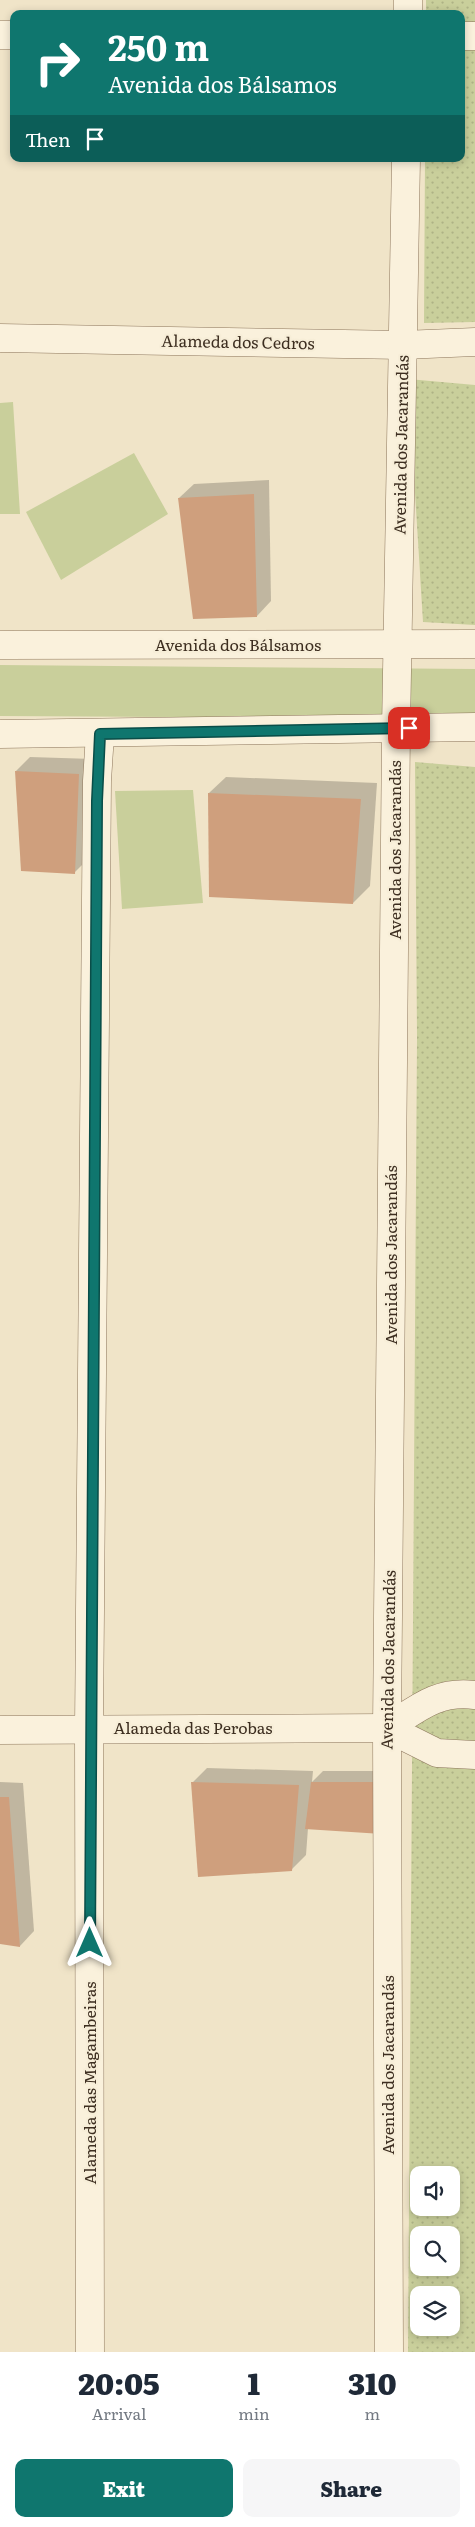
<!DOCTYPE html>
<html lang="en">
<head>
<meta charset="utf-8">
<style>
  :root { --surface:#fff; --page:#f6f6f7; --text:#1f2937; --muted:#747a83; --accent:#0f766e }
  body { margin:0; font-family:Literata,serif; background:var(--page); color:var(--text); height:100vh; display:flex; flex-direction:column; font-size:19px; white-space:nowrap }
  * { box-sizing:border-box; margin:0 }
  p { font-size:16px; color:var(--muted) }
  .icon { flex:none; width:28px; height:28px; fill:none; stroke:currentColor; stroke-width:2; stroke-linecap:round; stroke-linejoin:round }
  .map { position:relative; height:2352px; overflow:hidden }
  .sheet { display:flex; flex-direction:column; background:var(--surface); flex:1 }
  .sheet>* { flex:none }
  .banner { position:absolute; left:10px; top:10px; width:455px; height:152px; border-radius:10px; box-shadow:0 2px 8px #0003; background:#0f766e; color:#fff; overflow:hidden }
  .fabs { position:absolute; left:410px; top:2166px; display:grid; gap:10px }
  .fabs a { display:grid; place-items:center; width:50px; height:50px; border-radius:10px; background:var(--surface); box-shadow:0 2px 8px #0003; font-size:25px }
  .pin { position:absolute; display:grid; place-items:center; width:42px; height:42px; color:#fff; margin:-21px; border-radius:10px; box-shadow:0 2px 8px #0006 }
  .me { position:absolute; width:55px; margin:-28px; rotate:0deg; stroke-linejoin:round; filter:drop-shadow(0 0 4px #0008) }
  .turn { display:flex; align-items:center; gap:18px; height:105px; padding:0 15px; font-size:22px }
  .turn .icon { width:65px; height:65px; stroke-width:2.5 }
  .turn b { display:block; font-size:35px; line-height:42px }
  .then { display:flex; align-items:center; height:48px; padding:0 15px; background:#0003; gap:10px; font-size:19px }
  .eta { display:flex; justify-content:space-evenly; align-items:center; height:85px; text-align:center }
  .eta b { font-size:30px; font-weight:800; line-height:35px }
  .cta { display:flex; gap:10px; margin-top:auto; padding:10px 15px }
  .cta a { flex:1; height:58px; border-radius:10px; background:var(--accent); color:#fff; font-size:20px; font-weight:800; line-height:58px; text-align:center }
  .cta a+a { background:var(--page); color:var(--text) }
  .map>svg:first-child { display:block }
  .green { fill:#c9cf9b }
  .park { fill:url(#park-dots); fill-rule:evenodd }
  .shadow { fill:#0003 }
  .building { fill:#cf9f7d }
  .lines { fill:none; stroke-linecap:round; stroke-linejoin:round }
  .minor-casing { stroke:#8d765c; stroke-width:29 }
  .minor { stroke:#faf1dc; stroke-width:28 }
  .route-casing { stroke:#0a4d48; stroke-width:12 }
  .route { stroke:#0f766e; stroke-width:9 }
  .labels { text-anchor:middle; stroke-width:4.5; stroke-linejoin:round; paint-order:stroke }
  .street-label { font-size:16px; fill:#3d2e20; stroke:#f7eed8 }
</style>
</head>
<body>
<div class="map">
<svg width="475" height="2352" viewBox="0 0 475 2352">
  <defs>
    <pattern id="park-dots" width="8" height="8" patternUnits="userSpaceOnUse" patternTransform="scale(1.25)"><rect width="8" height="8" fill="#c9cf9b"/><path d="M2 2h.1M6 6h.1" fill="none" stroke="#aeb285" stroke-width="1.8" stroke-linecap="round"/></pattern>
  </defs>
  <rect width="100%" height="100%" fill="#f0e4c8"/>
  <g class="green">
    <path d="M13,402L20,514H0V403Z"/>
    <path d="M134,453L168,514L61,580L26,512Z"/>
    <path d="M0,665L475,669V719L0,716Z"/>
    <path d="M193,790L203,903L122,909L115,791Z"/>
  </g>
  <g class="park">
    <path d="M426,0H475V322L424,323L425,159H461V14H426Z"/>
    <path d="M408,379L475,385V625L423,622Z"/>
    <path d="M415,762L475,767V2352H408L417,1038ZM419,2175H451V2208H419ZM419,2235H451V2268H419ZM419,2295H451V2328H419Z"/>
  </g>
  <g class="shadow">
    <path d="M269,480L271,601L257,616L179,498L194,484Z"/>
    <path d="M30,757L93,759L89,858L74,873L16,771Z"/>
    <path d="M226,777L377,783L370,886L353,903L209,793Z"/>
    <path d="M207,1768L313,1771L312,1782L323,1771H395L308,1828L306,1855L291,1870L192,1783Z"/>
    <path d="M0,1782L23,1783L34,1931L20,1946L0,1942Z"/>
  </g>
  <g class="building">
    <path d="M254,494L257,617L193,619L178,498Z"/>
    <path d="M15,771L79,774L75,874L21,871Z"/>
    <path d="M208,793L361,799L353,904L209,897Z"/>
    <path d="M191,1782L299,1785L292,1871L198,1877Z"/>
    <path d="M311,1782H385L382,1834L305,1829Z"/>
    <path d="M0,1797H9L20,1947L0,1944Z"/>
  </g>
  <g class="lines">
    <g class="minor-casing">
      <g id="minor">
        <path d="M408,0V14"/>
        <path d="M0,35H14"/>
        <path d="M461,36H475"/>
        <path d="M0,338L403,345L475,342"/>
        <path d="M0,645L475,644"/>
        <path d="M0,734L475,727"/>
        <path d="M387,1728C417,1709 437,1690 475,1695"/>
        <path d="M0,1730L387,1728L437,1753L475,1755"/>
        <path d="M90,2352L89,1729L97,781L100,734"/>
        <path d="M389,2352L387,1728L396,729L406,159"/>
      </g>
    </g>
    <use href="#minor" class="minor"/>
  </g>
  <g class="lines">
    <g class="route-casing">
      <path id="route" d="M90,1943L97,801L100,734L409,728"/>
    </g>
    <use href="#route" class="route"/>
  </g>
  <g class="labels">
    <g class="street-label">
      <text transform="translate(238 342) rotate(1)" y="6">Alameda dos Cedros</text>
      <text transform="translate(401 445) rotate(-89)" y="6">Avenida dos Jacarandás</text>
      <text x="238" y="651">Avenida dos Bálsamos</text>
      <text transform="translate(395 850) rotate(-90)" y="6">Avenida dos Jacarandás</text>
      <text transform="translate(391 1255) rotate(-90)" y="6">Avenida dos Jacarandás</text>
      <text transform="translate(388 1660) rotate(-89)" y="6">Avenida dos Jacarandás</text>
      <text x="193" y="1734">Alameda das Perobas</text>
      <text transform="translate(388 2065) rotate(-90)" y="6">Avenida dos Jacarandás</text>
      <text transform="translate(90 2083) rotate(-90)" y="6">Alameda das Magambeiras</text>
    </g>
  </g>
</svg>
<div class="fabs">
<a><svg class="icon" aria-label="sound" viewBox="0 0 24 24"><path d="M4 9h4l5-4v14l-5-4H4zM17 9q2 3 0 6"/></svg></a>
<a><svg class="icon" aria-label="search" viewBox="0 0 24 24"><circle cx="10" cy="10" r="6"/><path d="M15 15l6 6"/></svg></a>
<a><svg class="icon" aria-label="layers" viewBox="0 0 24 24"><path d="M12 4l9 5-9 5-9-5zM3 14l9 5 9-5"/></svg></a>
</div>
<div class="pin" style="left:409px;top:728px;background:#d93025"><svg class="icon" aria-label="arrive" viewBox="0 0 24 24"><path d="M6 21V4h12l-3 4 3 4H6"/></svg></div>
<svg class="me" style="left:90px;top:1943px" viewBox="-20 -20 40 40"><path d="M0-17L14 15 0 8-14 15z" fill="#0f766e" stroke="#fff" stroke-width="4"/></svg>
<div class="banner">
<div class="turn"><svg class="icon" aria-label="right" viewBox="0 0 24 24"><path d="M7 20v-9h11M14 6l5 5-5 5"/></svg><div><b>250 m</b>Avenida dos Bálsamos</div></div>
<div class="then">Then<svg class="icon" aria-label="arrive" viewBox="0 0 24 24"><path d="M6 21V4h12l-3 4 3 4H6"/></svg></div>
</div>
</div>
<section class="sheet">
<div class="eta">
<div><b>20:05</b><p>Arrival</p></div>
<div><b>1</b><p>min</p></div>
<div><b>310</b><p>m</p></div>
</div>
<div class="cta"><a>Exit</a><a>Share</a></div>
</section>
</body>
</html>
